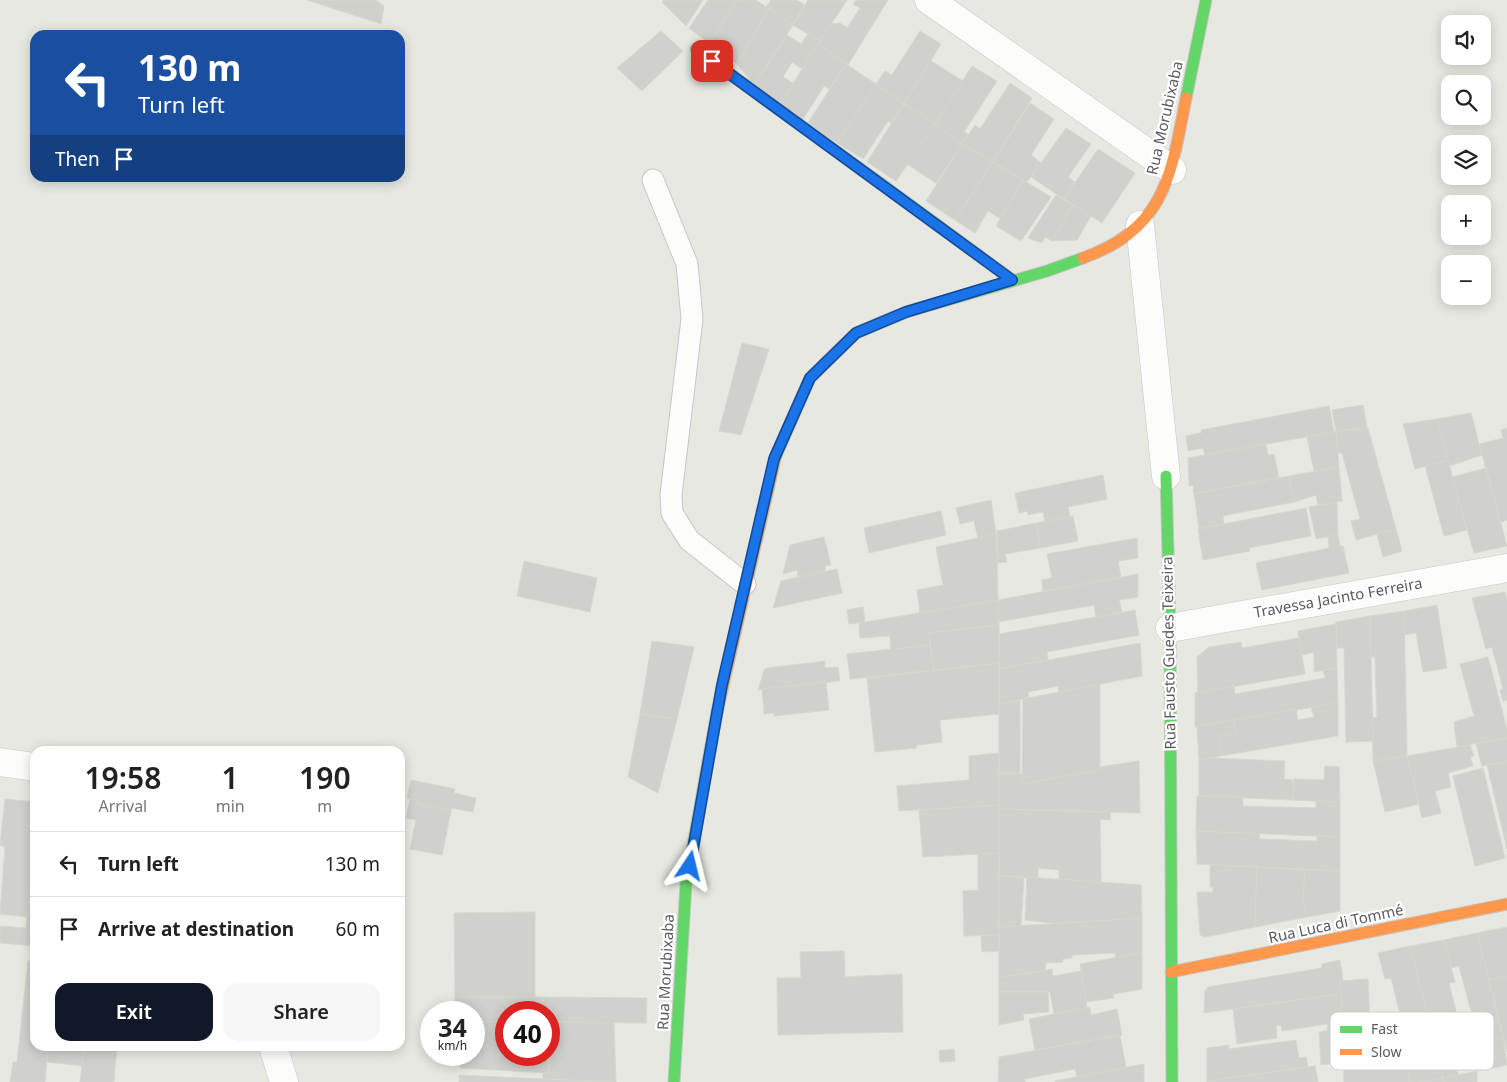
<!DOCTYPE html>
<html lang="en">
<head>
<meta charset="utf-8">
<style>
  :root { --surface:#fff; --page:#f6f6f6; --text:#222; --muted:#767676; --line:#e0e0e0; --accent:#111827 }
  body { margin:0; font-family:"Noto Sans",sans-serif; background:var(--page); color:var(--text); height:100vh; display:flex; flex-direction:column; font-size:19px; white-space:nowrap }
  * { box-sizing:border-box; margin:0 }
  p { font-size:16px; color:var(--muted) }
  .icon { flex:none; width:28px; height:28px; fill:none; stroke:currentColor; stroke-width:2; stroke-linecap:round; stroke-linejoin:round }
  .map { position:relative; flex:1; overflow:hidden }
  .side { position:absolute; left:30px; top:746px; width:375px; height:305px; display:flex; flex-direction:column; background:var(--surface); border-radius:15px; box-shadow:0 2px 12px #0003 }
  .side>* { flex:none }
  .guide { position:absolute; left:30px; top:30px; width:375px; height:152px; border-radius:15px; box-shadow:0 2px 12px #0003; background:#1a4fa0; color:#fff; overflow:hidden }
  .tools { position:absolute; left:1441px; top:15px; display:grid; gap:10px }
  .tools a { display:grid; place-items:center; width:50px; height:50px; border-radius:10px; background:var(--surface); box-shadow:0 2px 12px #0003; font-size:25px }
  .speed { position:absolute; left:420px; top:1001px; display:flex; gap:10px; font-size:25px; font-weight:700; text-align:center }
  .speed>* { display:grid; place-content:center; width:65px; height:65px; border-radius:50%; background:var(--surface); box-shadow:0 2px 12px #0003; line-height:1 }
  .speed small { font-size:12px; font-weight:400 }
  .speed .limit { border:8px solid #d22; background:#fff; color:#111 }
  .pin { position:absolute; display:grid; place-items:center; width:42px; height:42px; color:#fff; margin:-21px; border-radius:10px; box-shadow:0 2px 8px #0006 }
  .me { position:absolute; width:55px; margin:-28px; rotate:10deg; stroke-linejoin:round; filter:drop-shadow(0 0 4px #0008) }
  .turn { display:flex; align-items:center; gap:18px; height:105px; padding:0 25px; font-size:22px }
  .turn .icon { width:65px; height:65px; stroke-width:2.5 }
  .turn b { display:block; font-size:35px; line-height:42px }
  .then { display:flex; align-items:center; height:48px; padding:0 25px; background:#0003; gap:10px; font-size:19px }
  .eta { display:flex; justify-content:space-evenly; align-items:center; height:85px; text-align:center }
  .eta b { font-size:30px; font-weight:600; line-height:35px }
  .button { display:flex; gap:10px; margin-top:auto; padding:10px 25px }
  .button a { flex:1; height:58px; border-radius:15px; background:var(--accent); color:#fff; font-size:20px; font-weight:600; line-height:58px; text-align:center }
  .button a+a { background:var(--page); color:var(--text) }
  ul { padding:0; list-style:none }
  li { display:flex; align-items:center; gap:15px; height:65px; padding:0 25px; border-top:1px solid var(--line) }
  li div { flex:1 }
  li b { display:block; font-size:19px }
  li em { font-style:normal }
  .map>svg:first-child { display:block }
  .building { fill:#d0d0cc; stroke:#d7d7d2 }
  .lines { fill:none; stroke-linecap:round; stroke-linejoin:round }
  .lane-casing { stroke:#c6c6c5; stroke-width:23 }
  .street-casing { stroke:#c6c6c5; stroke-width:29 }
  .fast-casing { stroke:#c4c4c4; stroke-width:13 }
  .slow-casing { stroke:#c4c4c4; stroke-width:13 }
  .lane { stroke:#fcfcfb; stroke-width:21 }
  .street { stroke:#fcfcfb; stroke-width:28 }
  .fast { stroke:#63d668; stroke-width:11 }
  .slow { stroke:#ff974d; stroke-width:11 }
  .route-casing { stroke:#114b97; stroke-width:12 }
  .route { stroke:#1a73e8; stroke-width:9 }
  .labels { text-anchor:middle; stroke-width:4.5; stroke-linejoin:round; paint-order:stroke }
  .street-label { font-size:15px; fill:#595a60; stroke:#fff }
  .key { fill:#fff; stroke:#cdcecf; stroke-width:1 }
  .key-label { font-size:14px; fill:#595a60 }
</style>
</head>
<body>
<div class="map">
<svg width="1507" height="1082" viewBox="0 0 1507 1082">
  <rect width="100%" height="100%" fill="#e8e8e3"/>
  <g class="building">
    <path d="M307,0H376L384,6L381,24Z"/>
    <path d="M663,0H703L686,26L662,2Z"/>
    <path d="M708,0H737L710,44L689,28Z"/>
    <path d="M737,0H756L769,9L737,64L710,44Z"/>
    <path d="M771,0H797L805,5L792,25L766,7Z"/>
    <path d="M808,0H847L820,41L793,25Z"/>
    <path d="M856,0H888L848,65L818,44L831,24L840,23L847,28L860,8L853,4Z"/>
    <path d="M769,9L793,25L754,85L737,64Z"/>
    <path d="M661,31L683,51L642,91L617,68Z"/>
    <path d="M920,31L941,44L904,104L876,84L885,71L892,75Z"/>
    <path d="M808,34L820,41L802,69L792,62L783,77L793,83L780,104L754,85L787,35L801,44Z"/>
    <path d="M818,44L846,64L829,89L824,86L803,119L780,104Z"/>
    <path d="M931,61L963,81L935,124L904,104Z"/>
    <path d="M846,64L876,84L837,143L808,123Z"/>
    <path d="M972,66L997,81L964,132L968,134L962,144L935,124Z"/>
    <path d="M1010,83L1032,98L993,162L962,144L975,125L980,129Z"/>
    <path d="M876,84L904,104L891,123L888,121L863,159L837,143Z"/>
    <path d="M1030,103L1054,119L1031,155L1041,163L1027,182L993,162Z"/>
    <path d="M904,104L935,124L896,181L867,162Z"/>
    <path d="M935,124L962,144L936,183L907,164Z"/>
    <path d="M1066,128L1091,144L1068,177L1075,182L1064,199L1031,177Z"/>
    <path d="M962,144L993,162L955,220L926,201Z"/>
    <path d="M1098,149L1135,173L1102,223L1064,199Z"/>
    <path d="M993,162L1023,180L1001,219L988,211L975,233L955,220Z"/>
    <path d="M1023,180L1051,197L1021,241L996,226Z"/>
    <path d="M1056,195L1073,205L1052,241L1045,237L1042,243L1028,238Z"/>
    <path d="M1073,205L1091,216L1077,240L1052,241Z"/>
    <path d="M742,343L769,349L741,435L719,431Z"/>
    <path d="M1363,405L1367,428L1336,431L1332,410Z"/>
    <path d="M1329,406L1334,432L1205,455L1203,448L1188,451L1186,436L1201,433V430Z"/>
    <path d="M1471,413L1482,455L1449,466L1437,419Z"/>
    <path d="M1437,419L1448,460L1415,469L1403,424Z"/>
    <path d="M1368,428L1396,529L1356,540L1351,521L1360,519L1342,453H1338L1336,431Z"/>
    <path d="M1507,428V520L1501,522L1479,444L1503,438L1501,430Z"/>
    <path d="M1336,431L1339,467L1314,471L1307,437Z"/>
    <path d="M1266,444L1268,455L1274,454L1279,478L1194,494L1193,485L1189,486L1188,458Z"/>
    <path d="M1448,460L1467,530L1444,536L1425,466Z"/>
    <path d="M1339,467L1342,501L1318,505L1316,495L1294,502L1289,476Z"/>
    <path d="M1486,468L1507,546L1474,553L1452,477Z"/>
    <path d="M1103,475L1107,499L1068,507L1070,517L1045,522L1043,512L1028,515L1027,511L1019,513L1015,493Z"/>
    <path d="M1289,476L1294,502L1223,516L1224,524L1199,529L1194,494Z"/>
    <path d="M991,500L996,534L978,538L974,521L960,524L956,508Z"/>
    <path d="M1337,502L1338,535L1316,539L1309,507Z"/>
    <path d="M1306,508L1311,536L1249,548L1250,551L1203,560L1198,529Z"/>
    <path d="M941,511L946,535L869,553L864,528Z"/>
    <path d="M1073,516L1078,541L1040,548L1036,523Z"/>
    <path d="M1036,523L1040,548L1005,554L1007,562L997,563V531Z"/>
    <path d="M1396,529L1402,551L1383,557L1377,534Z"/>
    <path d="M996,534L998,600L920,613L917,590L943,585L936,547Z"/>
    <path d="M1338,535L1340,546H1343L1349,573L1262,590L1256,563L1329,548L1328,537Z"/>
    <path d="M824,537L831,565L825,566V572L798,577L797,570L783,574L790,545Z"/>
    <path d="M1137,538L1138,558L1118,561L1121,578L1043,592L1042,580L1052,578L1047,554Z"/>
    <path d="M524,561L597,578L590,612L517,596Z"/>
    <path d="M837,569L842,593L773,608L781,581Z"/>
    <path d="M1138,574V597L1119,600L1122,612L1096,617L1094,605L998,622V600Z"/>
    <path d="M1505,592L1507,600V700L1503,701L1500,690L1503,689L1492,647L1486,649L1472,598Z"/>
    <path d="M998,600L999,625L929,633L930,645L891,650L890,636L860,638L859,623Z"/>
    <path d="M1437,605L1447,668L1423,672L1416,633L1404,635V611Z"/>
    <path d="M863,607L865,622L849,624L847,610Z"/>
    <path d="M1135,610L1139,635L1047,652L1048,660L999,669V634Z"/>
    <path d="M1404,611L1407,756L1373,761L1372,717L1377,718L1375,657H1370V616Z"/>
    <path d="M1370,616L1373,741L1346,742L1344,648H1337L1336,622Z"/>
    <path d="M1336,624L1337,668L1314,672V652L1302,655L1298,631Z"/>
    <path d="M999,625V663L934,670L929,633Z"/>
    <path d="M1299,638L1305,674L1198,693L1197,657L1209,647L1241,642L1242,648Z"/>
    <path d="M652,641L694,647L677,719L640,714Z"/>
    <path d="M1140,643L1142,676L1059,692L1058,686L1028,692L1029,698L999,704V669Z"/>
    <path d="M930,645L934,670L850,679L847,654Z"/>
    <path d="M1488,657L1507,729V738L1457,747L1454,722L1474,716L1460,664Z"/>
    <path d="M825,661V668L838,667L840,681L758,690L764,670L767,668Z"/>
    <path d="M999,663V714L940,720L942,742L917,745L916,748L875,752L867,678Z"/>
    <path d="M1337,668L1338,703L1195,727V693L1234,686L1235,694L1325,678L1323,670Z"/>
    <path d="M826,682L829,710L774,716V713L764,714L762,689Z"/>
    <path d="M1100,684V770L1022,784L1023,699Z"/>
    <path d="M1020,700V773H999V704Z"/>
    <path d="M1338,703V736L1221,756L1219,736L1237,733L1234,720L1296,709L1298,720L1314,717L1311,707Z"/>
    <path d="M640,714L677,719L658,793L628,777Z"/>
    <path d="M1234,720L1237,733L1219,736L1221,756L1199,760L1197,726Z"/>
    <path d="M1507,738V762L1482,766L1476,744Z"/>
    <path d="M1470,745L1474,756L1470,757L1473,766L1448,773L1451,787L1435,791L1441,813L1422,818L1407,756Z"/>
    <path d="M999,753V805L899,811L897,786L969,780V756Z"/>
    <path d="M1407,756L1419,804L1385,812L1373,761Z"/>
    <path d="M1212,758L1285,761L1284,779L1293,780V800L1199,796V760Z"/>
    <path d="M1139,761L1140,813L999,809V773L1022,774V784L1100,770L1099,767Z"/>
    <path d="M1507,762V849L1487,765Z"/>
    <path d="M1325,766L1339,767L1340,802L1293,800L1294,779L1324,780Z"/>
    <path d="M1483,768L1505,858L1475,866L1453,776Z"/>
    <path d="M411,780L455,789L454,793L476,798L473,812L451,808V811L417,804L418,800L407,798Z"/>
    <path d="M1197,796L1243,797V806L1316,808V801L1340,802V837L1196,831Z"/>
    <path d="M5,799L35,802V845L28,917L0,914L5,847L0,845Z"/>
    <path d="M410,799L418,800L417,804L451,811L442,855L410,849L416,820L406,818Z"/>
    <path d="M999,805V853L923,857L919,810Z"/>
    <path d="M999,809L1110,812V820L1100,819L1101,882L1059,879V870L1038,868V878L999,876Z"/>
    <path d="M1196,831L1259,834L1260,839L1317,841V836L1340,837V871L1197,864Z"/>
    <path d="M35,845V946L24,945Z"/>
    <path d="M999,853V935L964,936L963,891L978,890V854Z"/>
    <path d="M1210,865L1257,867L1255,927L1205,937L1200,935L1197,892H1213V887H1210Z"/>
    <path d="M1257,867L1305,870L1303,899L1307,917L1255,927Z"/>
    <path d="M1305,870L1340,871V911L1307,917L1303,899Z"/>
    <path d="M999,876L1024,877L1021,926L999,927Z"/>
    <path d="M1027,877L1141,885L1142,918L1060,924L1025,920Z"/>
    <path d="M535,912V997H455L454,913Z"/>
    <path d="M1142,918V953L1116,958L1115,953L1072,955V958L1063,959V962L1046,963L1045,970L999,978V927Z"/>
    <path d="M0,926L26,928L24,945L0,943Z"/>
    <path d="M1507,927V976L1489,980L1477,933Z"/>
    <path d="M1477,933L1503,1038L1490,1042L1488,1036L1475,1039L1471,1020L1473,1019L1459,966L1451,968L1444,940Z"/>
    <path d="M999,935V951L982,952L981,936Z"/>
    <path d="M1444,940L1455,982L1449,983L1466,1051L1453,1054L1458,1075L1443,1078L1410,946Z"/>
    <path d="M1410,946L1443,1078L1418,1082H1410L1407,1068L1413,1067L1391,978L1385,979L1378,953Z"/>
    <path d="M844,951L845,977L902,974L903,1032L778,1035L777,978H801L800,952Z"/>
    <path d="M1142,953V989L1113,994L1114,998L1086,1002L1080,964Z"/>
    <path d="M1340,960L1343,980L1340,981L1341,994L1204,1013L1205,991L1208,987L1322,968V964Z"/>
    <path d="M28,961L35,962V1046H48L45,1082H10L13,1062H17Z"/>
    <path d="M1052,969L1053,976L1081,971L1087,1008L1054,1014L1050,992H999V978Z"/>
    <path d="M1507,976V1052L1489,980Z"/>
    <path d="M1368,979L1370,1026H1375L1376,1039L1399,1038L1410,1082H1344L1340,981Z"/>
    <path d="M999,992H1048L1049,1012L1023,1014L1024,1020L999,1025Z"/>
    <path d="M1341,994L1342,1028L1328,1031L1327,1024L1282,1031L1281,1025L1276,1026L1277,1038L1237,1044L1233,1009Z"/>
    <path d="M455,997H543L542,1012H506V1022L474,1021V1012H455Z"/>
    <path d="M543,997L647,998L646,1023L549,1022V1012H542Z"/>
    <path d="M1090,1007L1091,1015L1117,1009L1122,1035L1035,1050L1029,1019Z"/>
    <path d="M474,1021L506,1022V1055H549V1022V1073L460,1068V1055H474Z"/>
    <path d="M549,1022L614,1023L616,1082L543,1079V1073H549Z"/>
    <path d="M1342,1028L1343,1062L1321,1065L1319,1032Z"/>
    <path d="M1120,1035L1126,1068L1077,1077L1075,1069L1025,1079V1082H998L999,1057Z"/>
    <path d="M1503,1038L1507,1065L1477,1071L1471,1046Z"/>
    <path d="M1296,1040L1299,1058L1306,1057L1308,1067L1207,1081V1048L1229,1045V1049Z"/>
    <path d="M48,1046H84L82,1066L47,1062Z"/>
    <path d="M84,1046H117L114,1082H80Z"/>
    <path d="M954,1049L955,1061L940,1062L939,1051Z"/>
    <path d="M1144,1064V1082H1055V1081Z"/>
    <path d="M1315,1066L1318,1082H1207V1081Z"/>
    <path d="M1477,1071V1082H1443V1078Z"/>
    <path d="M459,1075L543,1079L614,1082H459Z"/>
    <path d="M1443,1078V1082H1418Z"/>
  </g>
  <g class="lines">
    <g class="lane-casing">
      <path id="lane" d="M653,180L687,264L692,319L671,495L672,513L689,540L745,584"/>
    </g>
    <g class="street-casing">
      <g id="street">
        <path d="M929,0L1172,170"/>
        <path d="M1140,225L1166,476"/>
        <path d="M1170,628L1507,568"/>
        <path d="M0,762L35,767"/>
        <path d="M273,1046L284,1082"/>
      </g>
    </g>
    <g class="fast-casing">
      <g id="fast">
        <path d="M696,49L940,227"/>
        <path d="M1186,98L1206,0"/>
        <path d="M776,455L810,378L856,333L906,312L1047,271L1083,258"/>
        <path d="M1166,476L1170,628L1172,1082"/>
        <path d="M674,1082L686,884L717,712"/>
      </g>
    </g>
    <g class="slow-casing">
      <g id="slow">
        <path d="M940,227L1012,280"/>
        <path d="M1083,258C1166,228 1171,175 1186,98"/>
        <path d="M717,712L776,455"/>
        <path d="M1171,972L1507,904"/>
      </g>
    </g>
    <use href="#lane" class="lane"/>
    <use href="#street" class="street"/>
    <use href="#fast" class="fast"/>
    <use href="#slow" class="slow"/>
  </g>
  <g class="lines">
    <g class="route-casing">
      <path id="route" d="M690,866L722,685L774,459L810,378L856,333L906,312L1012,280L712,61"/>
    </g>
    <use href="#route" class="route"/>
  </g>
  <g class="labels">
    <g class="street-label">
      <text transform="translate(1165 118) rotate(-77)" y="5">Rua Morubixaba</text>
      <text transform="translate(1338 598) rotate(-10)" y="5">Travessa Jacinto Ferreira</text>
      <text transform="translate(1169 653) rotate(-91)" y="5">Rua Fausto Guedes Teixeira</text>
      <text transform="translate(1336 924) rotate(-12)" y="5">Rua Luca di Tommé</text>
      <text transform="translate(666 972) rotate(-87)" y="5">Rua Morubixaba</text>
    </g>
  </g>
  <rect x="1330" y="1012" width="164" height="58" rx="8" class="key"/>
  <rect x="1340" y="1026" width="22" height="7" fill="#63d668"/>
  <rect x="1340" y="1049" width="22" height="6" fill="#ff974d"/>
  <g class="key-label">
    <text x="1371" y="1034">Fast</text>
    <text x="1371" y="1057">Slow</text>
  </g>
</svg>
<div class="tools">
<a><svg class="icon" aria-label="sound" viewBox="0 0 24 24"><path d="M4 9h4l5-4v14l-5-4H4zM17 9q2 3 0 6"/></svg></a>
<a><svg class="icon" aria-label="search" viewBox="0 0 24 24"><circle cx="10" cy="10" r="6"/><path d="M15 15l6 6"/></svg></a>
<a><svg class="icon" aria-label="layers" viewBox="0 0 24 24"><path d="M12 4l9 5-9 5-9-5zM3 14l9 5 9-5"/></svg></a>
<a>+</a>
<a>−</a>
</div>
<div class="speed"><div>34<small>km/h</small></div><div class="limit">40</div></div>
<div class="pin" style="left:712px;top:61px;background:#d93025"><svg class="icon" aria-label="arrive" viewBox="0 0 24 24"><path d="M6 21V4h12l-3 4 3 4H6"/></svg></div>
<svg class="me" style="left:690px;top:866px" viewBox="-20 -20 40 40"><path d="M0-17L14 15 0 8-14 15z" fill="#1a73e8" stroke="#fff" stroke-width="4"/></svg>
<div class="guide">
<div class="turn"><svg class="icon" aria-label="left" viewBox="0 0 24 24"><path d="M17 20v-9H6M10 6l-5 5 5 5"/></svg><div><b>130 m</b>Turn left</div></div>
<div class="then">Then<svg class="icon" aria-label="arrive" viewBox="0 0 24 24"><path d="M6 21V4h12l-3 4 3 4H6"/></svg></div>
</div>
<section class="side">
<div class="eta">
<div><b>19:58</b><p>Arrival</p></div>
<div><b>1</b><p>min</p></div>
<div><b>190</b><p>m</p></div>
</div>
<ul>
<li><svg class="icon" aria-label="left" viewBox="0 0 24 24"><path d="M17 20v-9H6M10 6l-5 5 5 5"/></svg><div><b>Turn left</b></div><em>130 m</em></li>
<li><svg class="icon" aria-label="arrive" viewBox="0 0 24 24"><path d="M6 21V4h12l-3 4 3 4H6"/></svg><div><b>Arrive at destination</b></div><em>60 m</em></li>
</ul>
<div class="button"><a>Exit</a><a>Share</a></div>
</section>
</div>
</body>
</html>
